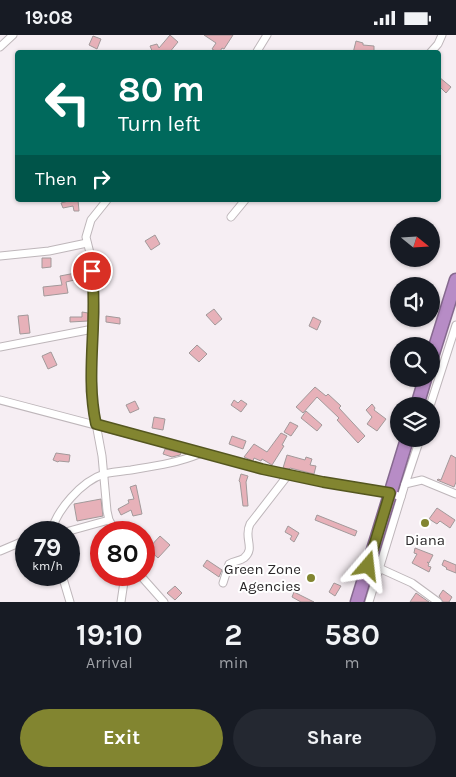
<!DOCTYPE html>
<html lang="en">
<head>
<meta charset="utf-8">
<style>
  :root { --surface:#171b24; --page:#242831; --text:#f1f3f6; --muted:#9ea1a6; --accent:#828530 }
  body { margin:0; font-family:Karla,sans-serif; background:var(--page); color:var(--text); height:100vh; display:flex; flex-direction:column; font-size:19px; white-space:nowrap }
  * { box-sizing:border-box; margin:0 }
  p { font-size:16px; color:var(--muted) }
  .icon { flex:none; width:28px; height:28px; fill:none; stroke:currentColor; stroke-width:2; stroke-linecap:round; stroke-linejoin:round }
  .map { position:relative; height:567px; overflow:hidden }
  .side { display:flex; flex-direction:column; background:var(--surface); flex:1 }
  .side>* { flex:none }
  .top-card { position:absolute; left:15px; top:15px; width:426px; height:152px; border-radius:5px; box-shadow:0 1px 4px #0004; background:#00695c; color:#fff; overflow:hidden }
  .needle { width:32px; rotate:108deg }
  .controls { position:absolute; left:390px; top:182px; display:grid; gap:10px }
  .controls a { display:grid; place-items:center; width:50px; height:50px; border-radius:50%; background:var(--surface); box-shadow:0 1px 4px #0004; font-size:25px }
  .speed { position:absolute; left:15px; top:486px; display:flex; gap:10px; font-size:25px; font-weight:700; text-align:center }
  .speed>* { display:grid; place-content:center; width:65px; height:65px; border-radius:50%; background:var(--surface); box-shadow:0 1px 4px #0004; line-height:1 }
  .speed small { font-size:12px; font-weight:400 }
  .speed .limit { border:8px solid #d22; background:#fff; color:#111 }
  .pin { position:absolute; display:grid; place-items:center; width:42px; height:42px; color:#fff; margin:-21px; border:2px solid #fff; border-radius:50%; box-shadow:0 1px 5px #0007 }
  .me { position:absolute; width:55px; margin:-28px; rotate:17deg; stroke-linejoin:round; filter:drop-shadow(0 0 4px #0008) }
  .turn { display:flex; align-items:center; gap:18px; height:105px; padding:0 20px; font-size:22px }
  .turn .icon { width:65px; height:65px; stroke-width:2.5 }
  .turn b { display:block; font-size:35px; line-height:42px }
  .then { display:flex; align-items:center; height:48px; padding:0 20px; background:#0003; gap:10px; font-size:19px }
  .eta { display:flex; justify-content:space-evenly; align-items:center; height:85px; text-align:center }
  .eta b { font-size:30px; font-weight:700; line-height:35px }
  .action { display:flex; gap:10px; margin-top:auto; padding:10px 20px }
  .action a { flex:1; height:58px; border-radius:30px; background:var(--accent); color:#fff; font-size:20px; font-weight:700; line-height:58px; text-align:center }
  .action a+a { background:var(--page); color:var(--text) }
  .status { display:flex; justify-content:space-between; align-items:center; height:35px; padding:0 25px; background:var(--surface); direction:ltr }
  .status svg { height:14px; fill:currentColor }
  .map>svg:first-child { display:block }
  .building { fill:#e7b1b9; stroke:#a2999a }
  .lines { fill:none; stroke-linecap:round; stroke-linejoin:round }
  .street-casing { stroke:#beb6ba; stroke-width:9 }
  .highway-casing { stroke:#86698f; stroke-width:15 }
  .street { stroke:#fff; stroke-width:7 }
  .highway { stroke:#b78cc6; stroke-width:12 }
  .route-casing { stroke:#54561f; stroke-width:12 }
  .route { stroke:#828530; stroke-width:9 }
  .poi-dot { fill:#828530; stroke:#fff; stroke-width:2 }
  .labels { text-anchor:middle; stroke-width:4; stroke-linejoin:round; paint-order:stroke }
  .poi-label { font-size:15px; fill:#2a2729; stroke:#fff }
</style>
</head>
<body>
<div class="status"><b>19:08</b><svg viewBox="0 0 49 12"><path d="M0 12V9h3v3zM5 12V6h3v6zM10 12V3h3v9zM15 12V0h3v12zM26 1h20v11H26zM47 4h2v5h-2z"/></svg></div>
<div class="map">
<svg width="456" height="567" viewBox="0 0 456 567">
  <rect width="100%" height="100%" fill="#f6eef3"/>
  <g class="building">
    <path d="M170,0L178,7L169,18H153L150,11L157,9L159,13Z"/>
    <path d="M204,0H233L224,14L222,13L219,18L212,14L216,8Z"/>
    <path d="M93,1L101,4L97,14L89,10Z"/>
    <path d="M356,6L363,8V10L374,11V18H353Z"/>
    <path d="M439,42L451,52L446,58L439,51Z"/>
    <path d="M72,165H78L79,176H74L73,171L63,173L61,168Z"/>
    <path d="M155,200L160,209L151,215L145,206Z"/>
    <path d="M42,223H51V232L42,233Z"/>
    <path d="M86,236L87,242L66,247L68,258L44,261L43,252L62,250L60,241Z"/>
    <path d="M214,274L222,284L215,290L206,280Z"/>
    <path d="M82,277L88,278V286L70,287V282H82Z"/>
    <path d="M28,280L30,298L20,299L18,281Z"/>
    <path d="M106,281L120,283V289L106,287Z"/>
    <path d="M313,282L321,286L317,295L309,291Z"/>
    <path d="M197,310L207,319L199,327L189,318Z"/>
    <path d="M51,317L57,330L48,334L42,321Z"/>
    <path d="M315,352L326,361L328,359L341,371L339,373L365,401L358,408L337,385L339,383L317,362L303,378L296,372Z"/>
    <path d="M234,365L238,368L241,365L247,369L241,377L231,370Z"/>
    <path d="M135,366L139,374L130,378L126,370Z"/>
    <path d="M372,369L375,373L374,375L386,384L377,396L367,389L372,382L366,375Z"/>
    <path d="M306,376L322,390L317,396L301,383Z"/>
    <path d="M154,382L165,384L163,395L152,393Z"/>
    <path d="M290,387L298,391L291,401L284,397Z"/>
    <path d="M281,398L287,401L282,410L284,411L272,430L262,424L261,426L254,423L253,426L244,422L254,409L267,417Z"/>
    <path d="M232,401L246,406L243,414L229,409Z"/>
    <path d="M165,414L181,418L180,420L172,422L163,419Z"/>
    <path d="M56,418L70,420L69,427L59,426L58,427L53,425Z"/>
    <path d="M287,420L305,425L306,422L312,424L310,430L316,431L314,439L290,433L289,434L283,433Z"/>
    <path d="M451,420L456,423V447L454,452L437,445L438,444L441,445Z"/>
    <path d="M241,439L248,441L246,447L248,471H243L240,447L239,446Z"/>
    <path d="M136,450L142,479L133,481L131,475L121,480L118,474L129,468L128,465L134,464L130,452Z"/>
    <path d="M101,464L103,481L77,486L74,469Z"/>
    <path d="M437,473L455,485L450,493L440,486L437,489L429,484Z"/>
    <path d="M317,480L357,496L355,501L315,485Z"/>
    <path d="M288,491L299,498L294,507L290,504L292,501L285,497Z"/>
    <path d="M160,501L170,510L158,523L148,514Z"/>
    <path d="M415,513L433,520L429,528L427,527L429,529L428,531L431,532L429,537L412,528L417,519L414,518Z"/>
    <path d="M207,525L222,535L219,542L203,531Z"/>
    <path d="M444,525L456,530V538L446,534L447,533L442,530Z"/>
    <path d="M334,548L341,551L335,561L329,557Z"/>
    <path d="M175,551L182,558L175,565L167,558Z"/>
    <path d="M443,555L452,562L449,567H443L439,561Z"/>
    <path d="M294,557L314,567H301L292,562Z"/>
    <path d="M416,558L429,567H410Z"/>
  </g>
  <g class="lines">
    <g class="street-casing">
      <g id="street">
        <path d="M0,12L13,0"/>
        <path d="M256,18L267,0"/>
        <path d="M430,18L438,9L442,0"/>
        <path d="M107,165L91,185L86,202L90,218L94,255L95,278L90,356L102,421L107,476L109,485L117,498"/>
        <path d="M231,182L245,165"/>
        <path d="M0,221L49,216L87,208"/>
        <path d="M0,312L93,294"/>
        <path d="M0,365L262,434L323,447L390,458L401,462"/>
        <path d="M430,371L456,290"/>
        <path d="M405,449L420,404"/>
        <path d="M51,498C56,475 82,446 104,439C113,437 123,436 131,435C155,431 177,428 199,419"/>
        <path d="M62,498L109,485"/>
        <path d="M0,516L26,505"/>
        <path d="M379,533L412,548L438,567"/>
        <path d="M62,540L70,567"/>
        <path d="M140,540L164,567"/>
        <path d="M223,548L229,529C234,526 240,526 244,523C256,513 243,503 250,489L288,440"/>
        <path d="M121,567L125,540"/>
        <path d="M369,567L405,449L422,445L456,459"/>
      </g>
    </g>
    <g class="highway-casing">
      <g id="highway">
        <path d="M431,325L456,245"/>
        <path d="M417,371L425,344"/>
        <path d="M357,567L407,404"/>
      </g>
    </g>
    <use href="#street" class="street"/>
    <use href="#highway" class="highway"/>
  </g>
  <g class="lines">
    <g class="route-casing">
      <path id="route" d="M92,236C98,288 85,338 96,389L262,434L323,447L390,458L368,531"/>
    </g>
    <use href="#route" class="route"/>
  </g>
  <g class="poi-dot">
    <circle cx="425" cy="488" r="5"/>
    <circle cx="311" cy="543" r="5"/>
  </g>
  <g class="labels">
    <g class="poi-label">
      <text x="425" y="510">Diana</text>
      <text x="301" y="539" text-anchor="end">Green Zone<tspan x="301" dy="17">Agencies</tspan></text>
    </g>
  </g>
</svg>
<div class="controls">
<a><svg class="needle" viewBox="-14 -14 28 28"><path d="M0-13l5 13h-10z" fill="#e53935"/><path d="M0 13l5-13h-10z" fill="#9ea1a6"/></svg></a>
<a><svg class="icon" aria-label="sound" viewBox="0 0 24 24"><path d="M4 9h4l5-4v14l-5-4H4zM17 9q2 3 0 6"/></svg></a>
<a><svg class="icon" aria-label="search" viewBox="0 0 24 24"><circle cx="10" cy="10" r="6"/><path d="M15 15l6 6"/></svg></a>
<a><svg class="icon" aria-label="layers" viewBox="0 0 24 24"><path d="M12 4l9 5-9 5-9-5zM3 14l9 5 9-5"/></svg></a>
</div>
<div class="speed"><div>79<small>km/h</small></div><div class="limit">80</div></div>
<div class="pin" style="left:92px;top:236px;background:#d93025"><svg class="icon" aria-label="arrive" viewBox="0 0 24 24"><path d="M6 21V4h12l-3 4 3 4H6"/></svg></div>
<svg class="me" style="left:368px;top:531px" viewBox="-20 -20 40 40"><path d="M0-17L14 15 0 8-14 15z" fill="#828530" stroke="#fff" stroke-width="4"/></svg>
<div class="top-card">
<div class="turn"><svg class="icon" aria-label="left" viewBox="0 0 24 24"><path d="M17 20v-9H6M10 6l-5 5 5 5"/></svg><div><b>80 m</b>Turn left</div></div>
<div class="then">Then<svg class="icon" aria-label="right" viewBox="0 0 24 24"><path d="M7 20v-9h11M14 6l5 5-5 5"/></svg></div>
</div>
</div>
<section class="side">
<div class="eta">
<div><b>19:10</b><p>Arrival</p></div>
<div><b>2</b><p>min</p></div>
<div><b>580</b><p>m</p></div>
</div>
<div class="action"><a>Exit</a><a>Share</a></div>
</section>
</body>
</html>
